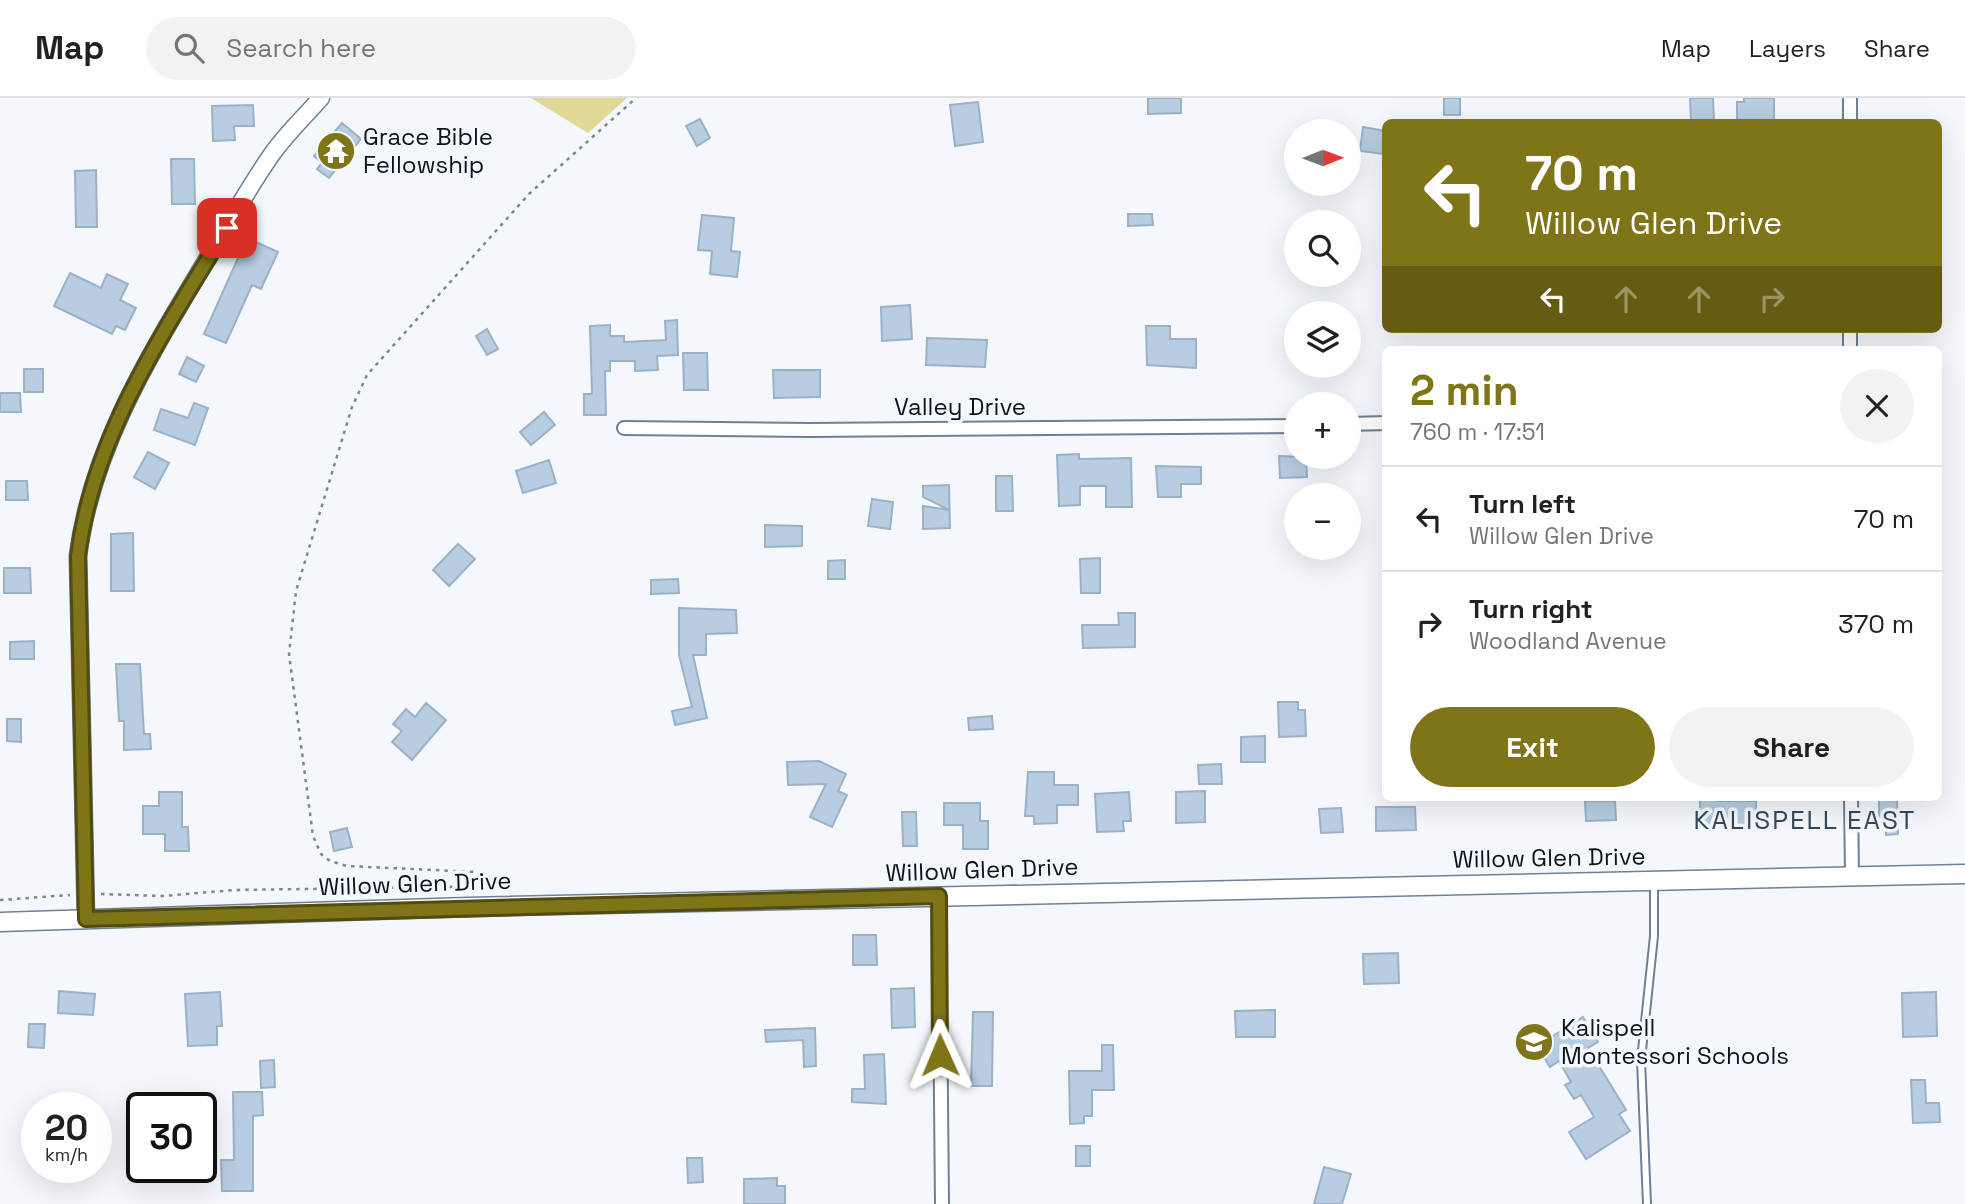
<!DOCTYPE html>
<html lang="en">
<head>
<meta charset="utf-8">
<style>
  :root { --surface:#fff; --page:#f2f2f2; --text:#202124; --muted:#757577; --line:#e0e0e0; --accent:#7f7417 }
  body { margin:0; font-family:"Space Grotesk",sans-serif; background:var(--page); color:var(--text); height:100vh; display:flex; flex-direction:column; font-size:26px; white-space:nowrap }
  * { box-sizing:border-box; margin:0 }
  p { font-size:23px; color:var(--muted) }
  .icon { flex:none; width:38px; height:38px; fill:none; stroke:currentColor; stroke-width:2; stroke-linecap:round; stroke-linejoin:round }
  .map { position:relative; flex:1; overflow:hidden }
  .sheet { position:absolute; left:1382px; top:248px; width:560px; height:455px; display:flex; flex-direction:column; background:var(--surface); border-radius:10px; box-shadow:0 7px 28px #0002 }
  .sheet>* { flex:none }
  .guide { position:absolute; left:1382px; top:21px; width:560px; height:214px; border-radius:10px; box-shadow:0 7px 28px #0002; background:#7f7417; color:#fff; overflow:hidden }
  .needle { width:46px; rotate:89deg }
  .controls { position:absolute; left:1284px; top:21px; display:grid; gap:14px }
  .controls a { display:grid; place-items:center; width:77px; height:77px; border-radius:50%; background:var(--surface); box-shadow:0 7px 28px #0002; font-size:35px }
  .speed { position:absolute; left:21px; top:994px; display:flex; gap:14px; font-size:35px; font-weight:700; text-align:center }
  .speed>* { display:grid; place-content:center; width:91px; height:91px; border-radius:50%; background:var(--surface); box-shadow:0 7px 28px #0002; line-height:1 }
  .speed small { font-size:18px; font-weight:400 }
  .speed .limit { border:4px solid #111; border-radius:10px; background:#fff; color:#111 }
  .pin { position:absolute; display:grid; place-items:center; width:60px; height:60px; color:#fff; margin:-30px; border-radius:14px; box-shadow:0 4px 10px #0006 }
  .me { position:absolute; width:77px; margin:-38px; rotate:359deg; stroke-linejoin:round; filter:drop-shadow(0 0 5px #0008) }
  .turn { display:flex; align-items:center; gap:24px; height:147px; padding:0 28px; font-size:32px }
  .turn .icon { width:91px; height:91px; stroke-width:2.5 }
  .turn b { display:block; font-size:49px; line-height:60px }
  .lanes { display:flex; align-items:center; height:66px; padding:0 28px; background:#0003; justify-content:center; gap:35px; direction:ltr }
  .lanes .off { opacity:.35 }
  .round { display:grid; place-items:center; flex:none; width:74px; height:74px; border-radius:37px; background:var(--page) }
  .head { display:flex; align-items:center; justify-content:space-between; height:119px; padding:0 28px }
  h1 { font-size:42px; font-weight:700; line-height:52px; color:var(--accent) }
  .primary-button { display:flex; gap:14px; margin-top:auto; padding:14px 28px }
  .primary-button a { flex:1; height:80px; border-radius:42px; background:var(--accent); color:#fff; font-size:28px; font-weight:700; line-height:80px; text-align:center }
  .primary-button a+a { background:var(--page); color:var(--text) }
  ul { padding:0; list-style:none }
  li { display:flex; align-items:center; gap:21px; height:105px; padding:0 28px; border-top:2px solid var(--line) }
  li div { flex:1 }
  li b { display:block; font-size:26px }
  li em { font-style:normal }
  header { display:flex; align-items:center; gap:42px; box-sizing:border-box; height:98px; padding:0 35px; background:var(--surface); border-bottom:2px solid var(--line) }
  header strong { font-size:33px }
  nav { display:flex; gap:38px; margin-inline-start:auto; font-size:24px }
  .search { width:490px; height:63px; background:var(--page); display:flex; align-items:center; gap:18px; box-sizing:border-box; padding:0 24px; border-radius:38px; color:var(--muted); font-size:26px }
  .map>svg:first-child { display:block }
  .green { fill:#e0d896 }
  .building { fill:#b6cde2; stroke:#9bb1c6; stroke-width:2 }
  .lines { fill:none; stroke-linecap:round; stroke-linejoin:round }
  .service-casing { stroke:#6c8195; stroke-width:10 }
  .minor-casing { stroke:#6c8195; stroke-width:16 }
  .tertiary-casing { stroke:#6c8195; stroke-width:19 }
  .secondary-casing { stroke:#6c8195; stroke-width:21 }
  .path { stroke:#80858c; stroke-width:2.5; stroke-dasharray:3.5 5; stroke-linecap:butt }
  .service { stroke:#fff; stroke-width:6 }
  .minor { stroke:#fff; stroke-width:12 }
  .tertiary { stroke:#fff; stroke-width:16 }
  .secondary { stroke:#fff; stroke-width:18 }
  .route-casing { stroke:#534b0f; stroke-width:18 }
  .route { stroke:#7f7417; stroke-width:12 }
  .labels { text-anchor:middle; stroke-width:7; stroke-linejoin:round; paint-order:stroke }
  .poi-label { font-size:24px; fill:#0c131b; stroke:#f4f8fd; text-anchor:start }
  .street-label { font-size:24px; fill:#0c131b; stroke:#f4f8fd }
  .neighbourhood-label { font-size:26px; letter-spacing:2px; fill:#35485a; stroke:#f4f8fd }
</style>
</head>
<body>
<header>
<strong>Map</strong>
<div class="search"><svg class="icon" aria-label="search" viewBox="0 0 24 24"><circle cx="10" cy="10" r="6"/><path d="M15 15l6 6"/></svg>Search here</div>
<nav><a>Map</a><a>Layers</a><a>Share</a></nav>
</header>
<div class="map">
<svg width="1965" height="1106" viewBox="0 0 1965 1106">
  <rect width="100%" height="100%" fill="#f4f8fd"/>
  <path class="green" d="M531,0H627L588,35Z"/>
  <g class="building">
    <path d="M1148,0H1181V15L1148,16Z"/>
    <rect x="1444" y="0" width="16" height="17"/>
    <path d="M1690,0H1713L1714,24H1691Z"/>
    <path d="M1744,0H1774V24H1737V4H1744Z"/>
    <path d="M978,4L983,44L955,48L950,7Z"/>
    <path d="M253,7L254,28H234L235,42L213,43L212,8Z"/>
    <path d="M700,21L710,40L697,48L686,28Z"/>
    <path d="M342,25L361,41L329,80L317,71L322,65L314,58Z"/>
    <path d="M1363,29L1386,33L1383,56L1360,53Z"/>
    <path d="M171,61H194L195,106H172Z"/>
    <path d="M96,72L97,129H76L75,73Z"/>
    <path d="M1128,116H1152L1153,127L1128,128Z"/>
    <path d="M702,117L734,120L731,153L740,154L737,179L710,176L712,153L698,152Z"/>
    <path d="M247,140L278,154L261,191L252,187L226,245L204,236Z"/>
    <path d="M70,175L101,190L107,176L128,186L120,202L136,210L125,232L116,228L112,236L54,208Z"/>
    <path d="M910,207L912,241L882,243L881,209Z"/>
    <path d="M677,222L678,257L657,258L658,272L635,273V263H610V273H605L606,317H584V296H592L590,228L610,227V238H624V244L666,242L665,223Z"/>
    <path d="M1146,228H1170V241H1196V270L1147,267Z"/>
    <path d="M487,231L498,251L487,257L476,238Z"/>
    <path d="M927,240L987,242L985,269L926,267Z"/>
    <path d="M683,255H707L708,292H684Z"/>
    <path d="M187,259L204,268L196,284L179,276Z"/>
    <rect x="24" y="271" width="19" height="23"/>
    <path d="M773,272H820V299L774,300Z"/>
    <path d="M0,295H20L21,314H0Z"/>
    <path d="M194,305L208,310L195,347L154,332L161,311L188,320Z"/>
    <path d="M544,314L555,327L531,347L520,334Z"/>
    <path d="M148,354L169,365L155,391L134,379Z"/>
    <path d="M1079,356V361L1131,360L1132,409H1106V388H1080V407L1059,408L1057,357Z"/>
    <path d="M1279,358L1306,359L1307,379L1280,380Z"/>
    <path d="M549,362L556,385L523,395L516,373Z"/>
    <path d="M1156,368L1201,369V386H1181V399H1158Z"/>
    <path d="M996,378H1012L1013,413H996Z"/>
    <path d="M6,383H27L28,402H6Z"/>
    <path d="M949,387L950,430L923,431V408L949,412L923,399V388Z"/>
    <path d="M872,401L893,404L890,431L868,428Z"/>
    <path d="M765,427L802,428V448L765,449Z"/>
    <path d="M133,435L134,493H111V436Z"/>
    <path d="M458,446L475,461L449,488L433,472Z"/>
    <path d="M1100,460V495H1081L1080,461Z"/>
    <path d="M845,462V481H828V463Z"/>
    <path d="M4,470H30L31,495H4Z"/>
    <path d="M678,481L679,495L651,496V482Z"/>
    <path d="M679,510L736,512L737,535L706,536V557H693L707,620L675,627L672,613L692,609L679,557Z"/>
    <path d="M1118,515H1135V549L1083,550L1082,527H1119Z"/>
    <path d="M34,543V561H10V544Z"/>
    <path d="M116,566H140L144,636H150L151,651L124,652V623H119Z"/>
    <path d="M1278,604H1298V612H1305L1306,638L1279,639Z"/>
    <path d="M426,605L446,622L412,662L392,644L402,633L393,626L406,611L415,619Z"/>
    <path d="M992,618L993,631L969,632L968,620Z"/>
    <path d="M7,621H21V644L7,643Z"/>
    <path d="M1265,638V664H1241V639Z"/>
    <path d="M819,663L846,676L838,693L847,697L832,729L810,719L826,686L788,687L787,664Z"/>
    <path d="M1221,666L1222,686H1199L1198,667Z"/>
    <path d="M1028,674H1054V687H1078V707H1057V725L1034,726V718H1025Z"/>
    <path d="M1205,693V724L1176,725V694Z"/>
    <path d="M159,694H182V729H188L189,753H165V736H143V708H159Z"/>
    <path d="M1129,694L1131,723H1123L1124,733L1097,734L1095,696Z"/>
    <path d="M1700,700H1717V703H1756V725L1700,729Z"/>
    <path d="M1897,701L1898,736L1886,737V718L1879,719V702Z"/>
    <path d="M1585,703H1615L1616,722L1586,723Z"/>
    <path d="M944,705H980V723H988V751H963V727H944Z"/>
    <path d="M1376,709H1415L1416,732L1376,733Z"/>
    <path d="M1341,710L1343,734L1321,735L1319,711Z"/>
    <path d="M902,714H916L917,748H903Z"/>
    <path d="M347,730L352,749L334,753L330,734Z"/>
    <path d="M853,837H876L877,867H853Z"/>
    <path d="M1398,855L1399,885L1364,886L1363,856Z"/>
    <path d="M914,890L915,929L892,930L891,891Z"/>
    <path d="M59,893L95,896L93,917L58,915Z"/>
    <path d="M220,894L222,928H217V947L188,948L185,896Z"/>
    <path d="M1936,894L1937,938L1903,939L1902,895Z"/>
    <path d="M1275,912V939H1236L1235,913Z"/>
    <path d="M973,914H993L992,988H971Z"/>
    <path d="M1583,919L1598,944L1588,950L1626,1012L1619,1016L1630,1033L1586,1061L1569,1034L1594,1019L1581,997L1574,1001L1565,987L1571,984L1559,963L1550,969L1537,948Z"/>
    <path d="M29,926H45L44,950L28,949Z"/>
    <path d="M815,930L816,968L804,969L803,942L766,944L765,932Z"/>
    <path d="M1102,947H1113L1114,992H1092V1018H1084V1025L1070,1026L1069,973H1102Z"/>
    <path d="M884,956L886,1006L852,1004V991H865L864,957Z"/>
    <path d="M274,962L275,989L261,990L260,963Z"/>
    <path d="M1911,982H1925L1926,1005H1939L1940,1024L1913,1025Z"/>
    <path d="M233,994H262L263,1017L253,1018V1093H222L221,1062H234Z"/>
    <path d="M186,997V1010H157V998Z"/>
    <rect x="1076" y="1048" width="14" height="20"/>
    <path d="M687,1060H702L703,1084L688,1085Z"/>
    <path d="M1324,1069L1351,1076L1342,1106H1314Z"/>
    <path d="M777,1080V1088H785V1106H744V1081Z"/>
  </g>
  <g class="lines">
    <g class="service-casing">
      <path id="service" d="M1647,1106L1641,962L1654,838V784"/>
    </g>
    <g class="minor-casing">
      <g id="minor">
        <path d="M1850,0V24"/>
        <path d="M1850,231V252"/>
        <path d="M1349,326L1386,325"/>
        <path d="M624,330L809,332L1297,328"/>
        <path d="M1851,700L1852,777"/>
        <path d="M939,798L942,1106"/>
      </g>
    </g>
    <g class="tertiary-casing">
      <path id="tertiary" d="M86,821L78,458C91,354 146,263 200,173C224,134 246,93 272,56C286,36 305,18 321,0"/>
    </g>
    <g class="secondary-casing">
      <path id="secondary" d="M0,824L468,809L1965,776"/>
    </g>
    <g class="path">
      <path d="M485,792L483,777L477,774L347,768L330,763L321,756L313,738L289,556L296,493L352,309L367,277L529,96L636,0"/>
      <path d="M101,796L162,798L234,792L450,789L464,787L468,774"/>
      <path d="M0,802L70,797"/>
    </g>
    <use href="#service" class="service"/>
    <use href="#minor" class="minor"/>
    <use href="#tertiary" class="tertiary"/>
    <use href="#secondary" class="secondary"/>
  </g>
  <g class="lines">
    <g class="route-casing">
      <path id="route" d="M227,130C165,232 93,337 78,458L86,821L939,798L940,957"/>
    </g>
    <use href="#route" class="route"/>
  </g>
  <defs>
    <g id="temple-disc" transform="scale(2.0125)"><circle r="9.5" fill="#7f7417" stroke="#f4f8fd"/><path d="M0-6L5-2H3V0L6.5 2.5H4V6H1.5V3h-3V6H-4V2.5H-6.5L-3 0V-2H-5Z" fill="#fff"/></g>
    <g id="school-disc" transform="scale(2.0125)"><circle r="9.5" fill="#7f7417" stroke="#f4f8fd"/><path d="M0-5L7-2L0 1L-7-2ZM-4 1L0 2.5L4 1V4Q0 6-4 4Z" fill="#fff"/></g>
  </defs>
  <g fill-rule="evenodd">
    <use href="#temple-disc" x="336" y="53"/>
    <use href="#school-disc" x="1534" y="944"/>
  </g>
  <g class="labels">
    <g class="poi-label">
      <text x="363" y="47">Grace Bible<tspan x="363" dy="28">Fellowship</tspan></text>
      <text x="1561" y="938">Kalispell<tspan x="1561" dy="28">Montessori Schools</tspan></text>
    </g>
    <g class="street-label">
      <text x="960" y="317">Valley Drive</text>
      <text transform="translate(1549 760) rotate(-1)" y="8">Willow Glen Drive</text>
      <text transform="translate(982 772) rotate(-2)" y="8">Willow Glen Drive</text>
      <text transform="translate(415 786) rotate(-2)" y="8">Willow Glen Drive</text>
    </g>
    <g class="neighbourhood-label">
      <text x="1805" y="731">KALISPELL EAST</text>
    </g>
  </g>
</svg>
<div class="controls">
<a><svg class="needle" viewBox="-14 -14 28 28"><path d="M0-13l5 13h-10z" fill="#e53935"/><path d="M0 13l5-13h-10z" fill="#757577"/></svg></a>
<a><svg class="icon" aria-label="search" viewBox="0 0 24 24"><circle cx="10" cy="10" r="6"/><path d="M15 15l6 6"/></svg></a>
<a><svg class="icon" aria-label="layers" viewBox="0 0 24 24"><path d="M12 4l9 5-9 5-9-5zM3 14l9 5 9-5"/></svg></a>
<a>+</a>
<a>−</a>
</div>
<div class="speed"><div>20<small>km/h</small></div><div class="limit">30</div></div>
<div class="pin" style="left:227px;top:130px;background:#d93025"><svg class="icon" aria-label="arrive" viewBox="0 0 24 24"><path d="M6 21V4h12l-3 4 3 4H6"/></svg></div>
<svg class="me" style="left:940px;top:957px" viewBox="-20 -20 40 40"><path d="M0-17L14 15 0 8-14 15z" fill="#7f7417" stroke="#fff" stroke-width="4"/></svg>
<div class="guide">
<div class="turn"><svg class="icon" aria-label="left" viewBox="0 0 24 24"><path d="M17 20v-9H6M10 6l-5 5 5 5"/></svg><div><b>70 m</b>Willow Glen Drive</div></div>
<div class="lanes"><svg class="icon" aria-label="left" viewBox="0 0 24 24"><path d="M17 20v-9H6M10 6l-5 5 5 5"/></svg><svg class="icon off" aria-label="ahead" viewBox="0 0 24 24"><path d="M12 20V5M6 11l6-6 6 6"/></svg><svg class="icon off" aria-label="ahead" viewBox="0 0 24 24"><path d="M12 20V5M6 11l6-6 6 6"/></svg><svg class="icon off" aria-label="right" viewBox="0 0 24 24"><path d="M7 20v-9h11M14 6l5 5-5 5"/></svg></div>
</div>
<section class="sheet">
<div class="head"><div><h1>2 min</h1><p>760 m · 17:51</p></div><a class="round"><svg class="icon" aria-label="close" viewBox="0 0 24 24"><path d="M6 6l12 12M18 6L6 18"/></svg></a></div>
<ul>
<li><svg class="icon" aria-label="left" viewBox="0 0 24 24"><path d="M17 20v-9H6M10 6l-5 5 5 5"/></svg><div><b>Turn left</b><p>Willow Glen Drive</p></div><em>70 m</em></li>
<li><svg class="icon" aria-label="right" viewBox="0 0 24 24"><path d="M7 20v-9h11M14 6l5 5-5 5"/></svg><div><b>Turn right</b><p>Woodland Avenue</p></div><em>370 m</em></li>
</ul>
<div class="primary-button"><a>Exit</a><a>Share</a></div>
</section>
</div>
</body>
</html>
